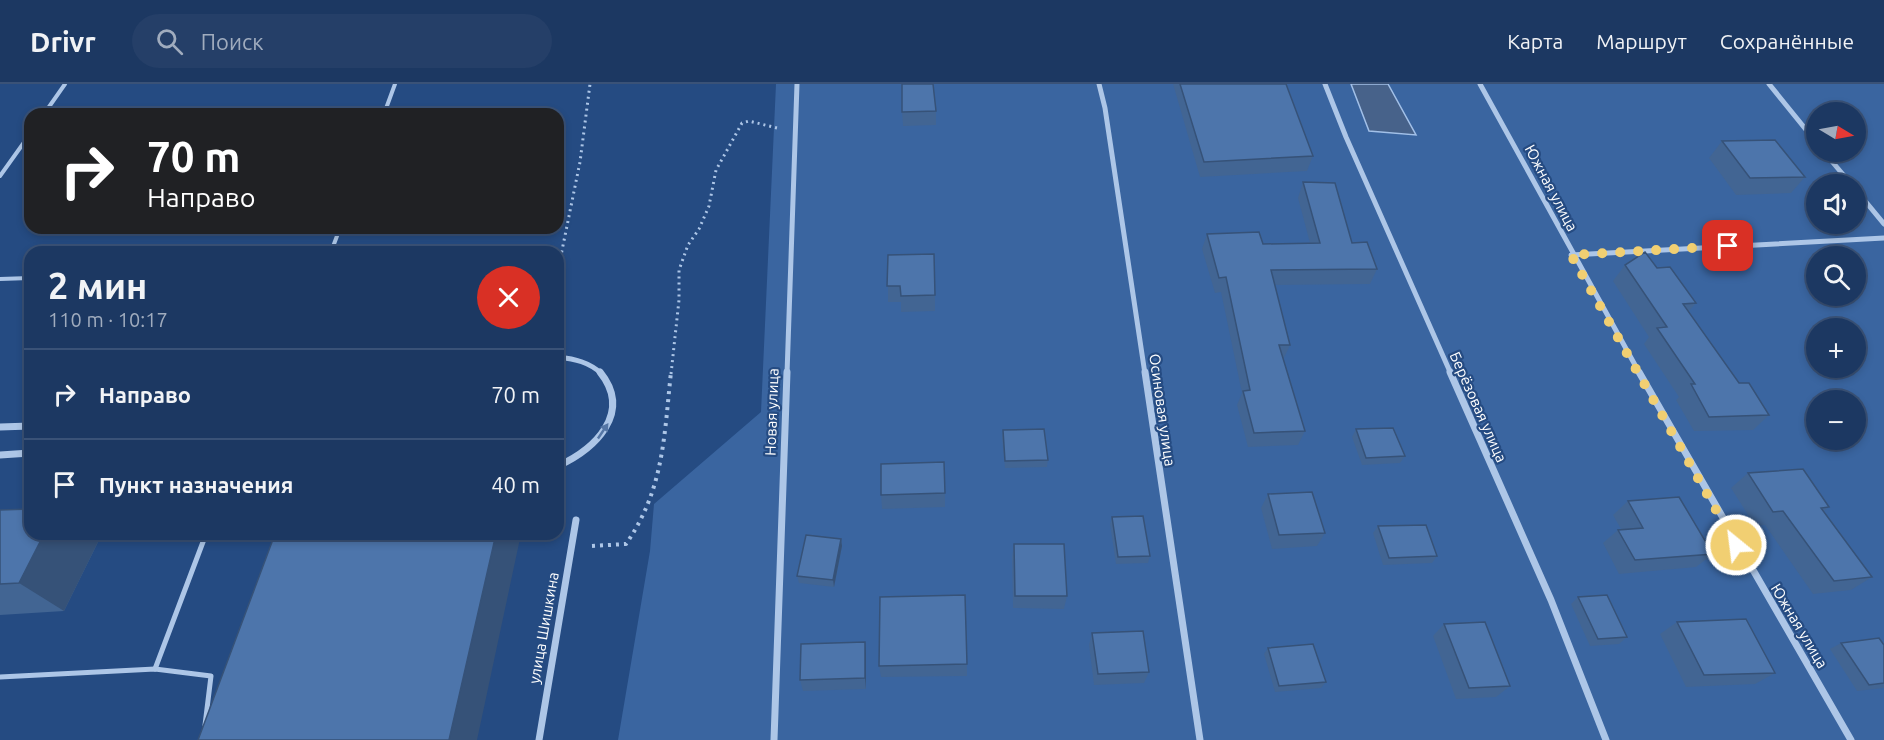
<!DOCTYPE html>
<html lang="ru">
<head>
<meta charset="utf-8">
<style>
  :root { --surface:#1c3862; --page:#253f68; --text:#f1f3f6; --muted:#a0acbe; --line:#3a5277 }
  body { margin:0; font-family:Ubuntu,sans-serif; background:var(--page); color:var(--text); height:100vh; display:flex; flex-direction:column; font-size:22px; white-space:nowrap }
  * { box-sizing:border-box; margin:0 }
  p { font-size:20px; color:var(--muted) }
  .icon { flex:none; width:33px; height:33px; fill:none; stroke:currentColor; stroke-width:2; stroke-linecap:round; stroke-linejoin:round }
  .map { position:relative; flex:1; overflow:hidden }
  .details { position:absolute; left:24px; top:162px; width:540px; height:294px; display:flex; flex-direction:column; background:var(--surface); border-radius:18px; box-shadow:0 3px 9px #0003,0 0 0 2px var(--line) }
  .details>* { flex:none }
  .banner { position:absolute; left:24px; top:24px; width:540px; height:126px; border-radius:18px; box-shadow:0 3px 9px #0003,0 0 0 2px var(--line); background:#202124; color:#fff; overflow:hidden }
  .needle { width:39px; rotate:100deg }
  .tools { position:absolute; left:1806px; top:18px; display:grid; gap:12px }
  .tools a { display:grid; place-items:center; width:60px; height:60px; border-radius:50%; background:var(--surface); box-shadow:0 3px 9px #0003,0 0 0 2px var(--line); font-size:30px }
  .pin { position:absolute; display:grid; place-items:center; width:51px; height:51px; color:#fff; margin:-26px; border-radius:12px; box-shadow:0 3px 9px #0006 }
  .me { position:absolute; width:66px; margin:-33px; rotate:331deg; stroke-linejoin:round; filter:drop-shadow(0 0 4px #0008) }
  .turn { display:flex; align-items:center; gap:21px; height:126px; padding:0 24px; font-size:27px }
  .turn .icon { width:78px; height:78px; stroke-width:2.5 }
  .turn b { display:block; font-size:42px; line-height:51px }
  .round { display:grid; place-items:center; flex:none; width:63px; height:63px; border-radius:32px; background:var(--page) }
  .headline { display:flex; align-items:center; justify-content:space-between; height:102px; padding:0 24px }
  h1 { font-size:36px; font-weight:700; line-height:45px }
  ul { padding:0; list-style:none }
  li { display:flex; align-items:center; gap:18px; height:90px; padding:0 24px; border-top:2px solid var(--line) }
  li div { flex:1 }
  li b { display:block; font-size:22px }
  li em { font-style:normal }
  header { display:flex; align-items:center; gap:36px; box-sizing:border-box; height:84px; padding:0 30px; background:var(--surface); border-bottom:2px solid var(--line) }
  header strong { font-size:28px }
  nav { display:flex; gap:33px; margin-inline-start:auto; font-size:21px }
  .search { width:420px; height:54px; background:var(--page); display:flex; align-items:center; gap:15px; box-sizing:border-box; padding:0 21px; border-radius:33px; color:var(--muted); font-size:22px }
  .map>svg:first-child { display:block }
  .green { fill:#3a65a0; fill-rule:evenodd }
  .water { fill:#47628a; stroke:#a2c0e8; stroke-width:1.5 }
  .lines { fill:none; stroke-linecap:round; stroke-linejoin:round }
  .path-far1 { stroke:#adc6e7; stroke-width:3; stroke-dasharray:2 4; stroke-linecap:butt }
  .path { stroke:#adc6e7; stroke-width:4; stroke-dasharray:3 5; stroke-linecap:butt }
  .service-far1 { stroke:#adc6e7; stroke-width:4 }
  .service { stroke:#adc6e7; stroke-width:5 }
  .minor-far1 { stroke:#adc6e7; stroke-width:5 }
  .minor { stroke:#adc6e7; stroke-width:7 }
  .wall { fill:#426593 }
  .shaded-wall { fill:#365278 }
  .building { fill:#4d75ab; stroke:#365278; stroke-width:1.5 }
  .oneway { fill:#5576a5 }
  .route { stroke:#f1cf72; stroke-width:10; stroke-dasharray:0 18 }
  .labels { text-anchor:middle; stroke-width:4.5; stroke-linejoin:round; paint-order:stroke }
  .street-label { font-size:15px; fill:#fff; stroke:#254b82 }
</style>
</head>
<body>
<header>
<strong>Drivr</strong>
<div class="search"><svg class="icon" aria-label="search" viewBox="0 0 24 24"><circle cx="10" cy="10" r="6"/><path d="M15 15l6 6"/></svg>Поиск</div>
<nav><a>Карта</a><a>Маршрут</a><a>Сохранённые</a></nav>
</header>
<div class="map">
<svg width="1884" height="656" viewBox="0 0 1884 656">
  <rect width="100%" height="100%" fill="#254b82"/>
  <path class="green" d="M776,0H1884V656H618L650,467L654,420L761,328ZM1816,28H1856V68H1816ZM1816,100H1856V140H1816ZM1816,172H1856V212H1816ZM1816,244H1856V284H1816ZM1816,316H1856V356H1816Z"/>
  <path class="water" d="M1351,0H1388L1416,51L1369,47Z"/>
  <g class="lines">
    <g class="path-far1">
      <path d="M558,186L580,78L590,0"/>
      <path d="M671,290L679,216V186L688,161L699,145L709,122L716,86L742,39L749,37L777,44"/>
    </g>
    <g class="path">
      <path d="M558,410L564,420"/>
      <path d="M592,462L626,460C664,405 664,353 671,288"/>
    </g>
    <g class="service-far1">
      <path d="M44,30L65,0"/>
      <path d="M384,30L395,0"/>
      <path d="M0,92L30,50"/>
      <path d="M331,168L340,144"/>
      <path d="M0,195L30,194"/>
    </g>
    <g class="service">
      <path d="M155,585L206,450"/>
      <path d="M0,593L155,585L211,592L205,641"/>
    </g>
    <g class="minor-far1">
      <path d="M1099,0L1105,24L1145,290"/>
      <path d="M1325,0L1346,53L1451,290"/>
      <path d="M1480,0L1640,290"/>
      <path d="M1769,0L1816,58"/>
      <path d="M1824,68L1851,100"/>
      <path d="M1856,106L1884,140"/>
      <path d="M1571,171L1884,154"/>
      <path d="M558,273C575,275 589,278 602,290"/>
      <path d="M787,290L797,0"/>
    </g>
    <g class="minor">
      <path d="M1145,288L1200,656"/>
      <path d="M1450,288L1551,516L1606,656"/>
      <path d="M1639,288L1851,656"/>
      <path d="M0,343L30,342"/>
      <path d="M0,371L30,369"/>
      <path d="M558,382C595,365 633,329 600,288"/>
      <path d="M539,656L576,436"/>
      <path d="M774,656L787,288"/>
    </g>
  </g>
  <g class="wall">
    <path d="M1173,0H1286L1313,72L1307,87L1200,93Z"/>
    <path d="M936,27V41L903,42L902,28Z"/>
    <path d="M1722,57L1805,93L1791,109L1736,111L1709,74Z"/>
    <path d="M1303,98L1352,159L1377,185L1370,200L1275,201L1290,261L1283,276L1305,347L1298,361L1248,363L1237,321L1242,309L1221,208L1215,209L1202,165L1207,150L1263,160L1310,159L1298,114Z"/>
    <path d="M888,171L935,211V227L901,228V218H888Z"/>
    <path d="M1625,181L1657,184L1696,219L1688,228L1739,299L1769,331L1753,346L1694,347L1676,316L1679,313L1644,260L1649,253L1613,197Z"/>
    <path d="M1356,345L1405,372L1400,379L1362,381L1352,353Z"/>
    <path d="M1003,346L1048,376L1047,383L1005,384L1002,354Z"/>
    <path d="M1748,389L1829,423L1824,427L1872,493L1851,506L1813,510L1765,441L1755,442L1731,404Z"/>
    <path d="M945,409V423L882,425L881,411Z"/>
    <path d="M1268,410L1325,449L1317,462L1272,465L1261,424Z"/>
    <path d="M1628,417L1713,470L1696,483L1619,490L1603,459L1618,446L1621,445L1613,431Z"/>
    <path d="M0,426L100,454L64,527L0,531Z"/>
    <path d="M1112,433L1150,472L1148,479L1116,480L1110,440Z"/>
    <path d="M1378,442L1437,472L1432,479L1383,481L1373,449Z"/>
    <path d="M841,455L842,462L834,503L799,499L797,492Z"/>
    <path d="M1014,460L1067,512L1064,525L1013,524L1012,473Z"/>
    <path d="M1578,513L1627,553L1619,560L1590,562L1571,520Z"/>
    <path d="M1677,538L1775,589L1755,600L1686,603L1660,550Z"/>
    <path d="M1444,540L1510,602L1496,613L1456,615L1433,552Z"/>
    <path d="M1092,549L1149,588L1144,599L1094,601L1089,561Z"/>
    <path d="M1841,559L1884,561V604L1857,607L1830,565Z"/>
    <path d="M1268,564L1326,598L1321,604L1275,608L1264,570Z"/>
    <path d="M866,570V605L803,607L800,596Z"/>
    <path d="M967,580V592L881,593L879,582Z"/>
  </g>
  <g class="shaded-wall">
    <path d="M44,450H95L100,454L64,527L19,499Z"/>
    <path d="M496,450H521L477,656H449Z"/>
    <path d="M841,455L842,462L834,503L833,496Z"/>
    <path d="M865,558L866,570V605L865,594Z"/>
  </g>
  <g class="building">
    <path d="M902,0H933L936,27L902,28Z"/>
    <path d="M1180,0H1286L1313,72L1204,78Z"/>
    <path d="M1775,56L1805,93L1750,94L1722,57Z"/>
    <path d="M1303,98L1335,99L1352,159L1367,158L1377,185L1271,186L1290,261H1279L1305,347L1254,349L1243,307L1250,306L1226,193L1219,194L1207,150L1259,148L1263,160L1320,159Z"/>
    <path d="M1645,168L1657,184L1670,183L1696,219L1683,220L1739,299H1749L1769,331L1709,333L1691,300H1695L1657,244L1667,243L1625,181Z"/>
    <path d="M934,170L935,211L901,212L900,202H887L888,171Z"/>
    <path d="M1393,344L1405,372L1366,374L1356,345Z"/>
    <path d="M1044,345L1048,376L1005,377L1003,346Z"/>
    <path d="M944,378L945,409L881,411V380Z"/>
    <path d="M1803,385L1829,423L1821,424L1872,493L1834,497L1783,427L1773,428L1748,389Z"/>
    <path d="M1312,408L1325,449L1279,451L1268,410Z"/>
    <path d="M1679,413L1713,470L1635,476L1618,446L1643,444L1628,417Z"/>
    <path d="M30,425V450H44L19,499L0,500V426Z"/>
    <path d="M1143,432L1150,472L1118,473L1112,433Z"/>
    <path d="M1426,441L1437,472L1389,474L1378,442Z"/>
    <path d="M275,450H496L449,656H198Z"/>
    <path d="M806,451L841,455L833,496L797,492Z"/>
    <path d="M1014,460H1064L1067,512H1015Z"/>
    <path d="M965,511L967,580L879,582L880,513Z"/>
    <path d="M1607,511L1627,553L1598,555L1578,513Z"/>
    <path d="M1746,535L1775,589L1704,591L1677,538Z"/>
    <path d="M1485,538L1510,602L1469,604L1444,540Z"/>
    <path d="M1143,547L1149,588L1098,590L1092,549Z"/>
    <path d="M1879,554L1884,561V599L1869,601L1841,559Z"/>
    <path d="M865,558V594L800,596L801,560Z"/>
    <path d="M1313,560L1326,598L1279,602L1268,564Z"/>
  </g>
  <defs><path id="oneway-solid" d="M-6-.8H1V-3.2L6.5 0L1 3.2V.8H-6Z" transform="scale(1.5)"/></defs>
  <use class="oneway" href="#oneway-solid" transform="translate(603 347) rotate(-56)"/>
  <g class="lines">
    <path class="route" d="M1728,162L1571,171L1736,461"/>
  </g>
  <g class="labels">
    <g class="street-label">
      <text transform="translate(1551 104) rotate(62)" y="5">Южная улица</text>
      <text transform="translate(1478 323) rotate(66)" y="5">Берёзовая улица</text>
      <text transform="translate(1162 326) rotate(82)" y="5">Осиновая улица</text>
      <text transform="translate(772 328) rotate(-88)" y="5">Новая улица</text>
      <text transform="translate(1799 542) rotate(59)" y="5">Южная улица</text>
      <text transform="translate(544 544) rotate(-80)" y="5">улица Шишкина</text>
    </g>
  </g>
</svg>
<div class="tools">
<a><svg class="needle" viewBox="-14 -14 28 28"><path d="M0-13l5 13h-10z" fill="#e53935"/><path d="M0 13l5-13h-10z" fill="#a0acbe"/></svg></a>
<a><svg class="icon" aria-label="sound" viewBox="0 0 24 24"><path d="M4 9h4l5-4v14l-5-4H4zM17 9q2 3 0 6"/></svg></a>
<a><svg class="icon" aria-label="search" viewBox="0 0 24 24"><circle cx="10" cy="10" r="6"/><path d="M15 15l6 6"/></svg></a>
<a>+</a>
<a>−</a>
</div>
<div class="pin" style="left:1728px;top:162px;background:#d93025"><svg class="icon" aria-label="arrive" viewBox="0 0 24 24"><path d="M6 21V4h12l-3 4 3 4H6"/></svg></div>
<svg class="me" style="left:1736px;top:461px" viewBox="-20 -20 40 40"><circle r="17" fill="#f1cf72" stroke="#fff" stroke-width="3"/><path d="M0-11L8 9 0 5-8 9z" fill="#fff"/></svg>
<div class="banner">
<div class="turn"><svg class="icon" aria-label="right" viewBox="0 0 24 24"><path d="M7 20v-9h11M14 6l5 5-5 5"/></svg><div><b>70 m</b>Направо</div></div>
</div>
<section class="details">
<div class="headline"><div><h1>2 мин</h1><p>110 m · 10:17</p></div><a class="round" style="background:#d93025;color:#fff"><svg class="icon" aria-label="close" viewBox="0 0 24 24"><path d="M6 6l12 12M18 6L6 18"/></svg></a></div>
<ul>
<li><svg class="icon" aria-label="right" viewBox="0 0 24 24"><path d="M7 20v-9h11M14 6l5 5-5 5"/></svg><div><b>Направо</b></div><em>70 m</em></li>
<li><svg class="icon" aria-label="arrive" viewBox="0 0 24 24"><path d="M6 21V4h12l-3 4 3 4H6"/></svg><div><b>Пункт назначения</b></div><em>40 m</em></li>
</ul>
</section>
</div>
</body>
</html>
